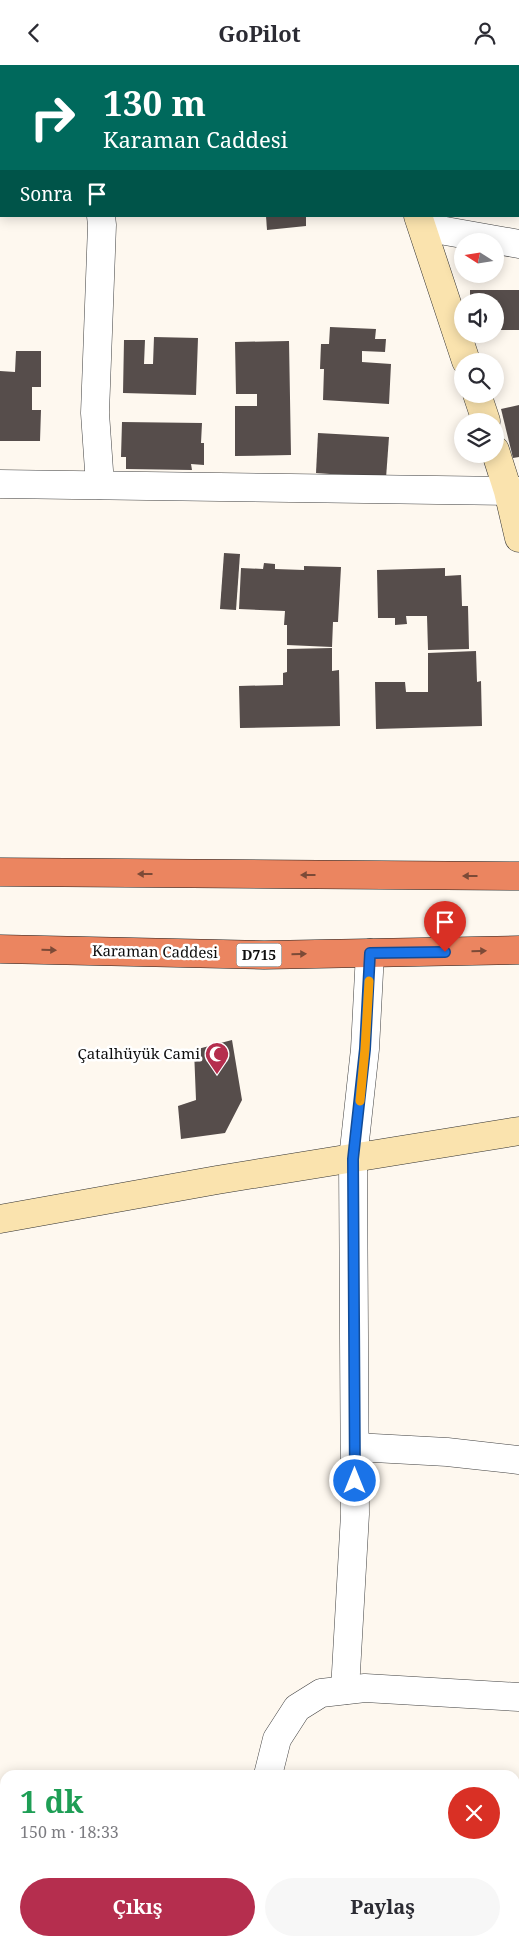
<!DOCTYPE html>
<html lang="tr">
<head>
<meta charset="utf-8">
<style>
  :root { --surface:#fff; --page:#f7f7f7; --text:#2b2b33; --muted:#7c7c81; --accent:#b52e4e }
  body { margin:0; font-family:"Noto Serif",serif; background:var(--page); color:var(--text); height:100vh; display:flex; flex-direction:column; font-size:19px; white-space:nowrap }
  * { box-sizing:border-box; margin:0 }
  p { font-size:16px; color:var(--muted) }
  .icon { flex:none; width:28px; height:28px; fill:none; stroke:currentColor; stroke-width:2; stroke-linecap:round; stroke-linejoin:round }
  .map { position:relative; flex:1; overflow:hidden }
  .side { position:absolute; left:0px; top:1705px; width:520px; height:176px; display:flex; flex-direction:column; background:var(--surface); border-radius:15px 15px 0 0; box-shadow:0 2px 12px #0003 }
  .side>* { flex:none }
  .guide { position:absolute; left:0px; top:0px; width:520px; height:152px; box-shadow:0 2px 12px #0003; background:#00695c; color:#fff; overflow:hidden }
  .needle { width:32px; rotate:282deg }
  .buttons { position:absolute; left:454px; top:168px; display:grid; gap:10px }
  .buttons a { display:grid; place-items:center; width:50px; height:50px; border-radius:50%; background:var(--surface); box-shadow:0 2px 12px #0003; font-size:25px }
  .pin { position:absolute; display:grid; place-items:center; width:42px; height:42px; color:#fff; margin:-51px -21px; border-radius:50% 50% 50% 0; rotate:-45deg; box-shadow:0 0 5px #0007 }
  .pin .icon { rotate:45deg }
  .me { position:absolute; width:55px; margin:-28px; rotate:0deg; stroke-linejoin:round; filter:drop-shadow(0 0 4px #0008) }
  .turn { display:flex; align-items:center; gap:18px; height:105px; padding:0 20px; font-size:22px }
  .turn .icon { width:65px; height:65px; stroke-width:2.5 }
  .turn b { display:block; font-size:35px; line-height:42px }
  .then { display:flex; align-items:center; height:48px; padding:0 20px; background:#0003; gap:10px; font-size:19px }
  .round { display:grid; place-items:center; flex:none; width:52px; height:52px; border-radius:26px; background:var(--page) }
  .head { display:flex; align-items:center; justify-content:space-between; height:85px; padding:0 20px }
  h1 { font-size:30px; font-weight:700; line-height:38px; color:#1e9e55 }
  .primary-button { display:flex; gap:10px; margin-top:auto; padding:10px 20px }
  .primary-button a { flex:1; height:58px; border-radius:30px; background:var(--accent); color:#fff; font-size:20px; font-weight:700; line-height:58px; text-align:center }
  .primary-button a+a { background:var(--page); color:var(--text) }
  header { display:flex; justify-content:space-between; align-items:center; height:65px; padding:0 20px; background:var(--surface); font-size:22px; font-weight:700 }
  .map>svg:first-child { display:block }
  .building { fill:#564d4b }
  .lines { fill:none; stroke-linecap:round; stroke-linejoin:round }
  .street-casing { stroke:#414141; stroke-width:29 }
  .secondary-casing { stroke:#303030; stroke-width:29 }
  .highway-casing { stroke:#1f1f1f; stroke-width:29 }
  .street { stroke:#fff; stroke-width:28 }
  .secondary { stroke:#fae3ae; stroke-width:28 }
  .highway { stroke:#eb8560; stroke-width:28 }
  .oneway { fill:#7c4a37 }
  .route-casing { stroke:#114b97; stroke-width:12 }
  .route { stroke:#1a73e8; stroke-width:9 }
  .slow { stroke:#f59e0b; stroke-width:9 }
  .labels { text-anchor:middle; stroke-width:5; stroke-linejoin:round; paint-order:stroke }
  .shield { fill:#fff; stroke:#565656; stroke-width:1 }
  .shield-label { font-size:14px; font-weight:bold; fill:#0e0e0e }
  .street-label { font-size:15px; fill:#0e0e0e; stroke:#fff }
  .poi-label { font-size:15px; fill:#0e0e0e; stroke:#fff; text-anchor:end }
</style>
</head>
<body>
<header><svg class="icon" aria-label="back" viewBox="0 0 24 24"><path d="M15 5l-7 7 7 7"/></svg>GoPilot<svg class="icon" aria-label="person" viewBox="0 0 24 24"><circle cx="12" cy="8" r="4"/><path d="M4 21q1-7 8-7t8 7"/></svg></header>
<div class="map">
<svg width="519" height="1881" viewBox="0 0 519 1881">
  <rect width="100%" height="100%" fill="#fef8ef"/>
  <g class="building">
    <path d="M266,151H306V161L267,165Z"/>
    <path d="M470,225H519V265H495V236H470Z"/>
    <path d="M330,262L376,264L375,274H386L385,287L362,286V297L391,299L389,339L323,335L324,304H320L321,279H329Z"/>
    <path d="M154,272L198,273L196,330L123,328L124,275H145L144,299H153Z"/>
    <path d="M289,276L291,390L235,391V341H257V329H236L235,277Z"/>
    <path d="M16,286H41V322H32V345H41L40,376H0V306L15,307Z"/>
    <path d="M519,340V392L513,393L501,344Z"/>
    <path d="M122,357L202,358L201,378H204V400L191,399L192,405L126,404V392H121Z"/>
    <path d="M318,368L389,372L386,413L316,408Z"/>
    <path d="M224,488L240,489L236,545L220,544Z"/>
    <path d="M264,498L275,499V504L304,505V501L341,502L338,557H333L332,582L287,580V560H284L285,546L239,544L241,503L263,504Z"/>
    <path d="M445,503V511L461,510L462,541H468L469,584L428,585L427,551H406L407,559L395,560V553H378L377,505Z"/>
    <path d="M332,583V606L339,605L340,661L240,663L239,621L283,620V608L287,607V584Z"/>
    <path d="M476,586L477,617L481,616L482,661L376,664L375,617H405L406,627H428V588Z"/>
    <path d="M232,975L242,1035L225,1068L181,1074L178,1041L196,1035L194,985Z"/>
  </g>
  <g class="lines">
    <g class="street-casing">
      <g id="street">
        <path d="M18,0L21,1"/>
        <path d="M423,162L519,179"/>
        <path d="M0,419L519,426"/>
        <path d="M100,420L95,348L102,160L101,151"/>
        <path d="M355,1382L447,1387L519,1395"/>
        <path d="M345,1625L355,1449L353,1094L365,984L370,888"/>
        <path d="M268,1710L277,1674L297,1643L321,1628L365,1623L519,1632"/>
        <path d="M239,1881L240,1876"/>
      </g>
    </g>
    <g class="secondary-casing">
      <g id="secondary">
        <path d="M362,0V1"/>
        <path d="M418,151L466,296"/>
        <path d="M477,329L486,356"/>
        <path d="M495,385L508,426L519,473"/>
        <path d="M0,1154L217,1115L519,1066"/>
      </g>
    </g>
    <g class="highway-casing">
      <g id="highway">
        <path d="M0,807L519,811"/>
        <path d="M0,884L264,890L519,885"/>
      </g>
    </g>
    <use href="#street" class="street"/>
    <use href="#secondary" class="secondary"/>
    <use href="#highway" class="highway"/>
  </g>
  <defs><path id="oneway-solid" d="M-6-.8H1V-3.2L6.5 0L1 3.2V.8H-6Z" transform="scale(1.25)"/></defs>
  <g class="oneway">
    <use href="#oneway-solid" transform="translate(145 809) rotate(-180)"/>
    <use href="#oneway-solid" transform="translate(308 810) rotate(-180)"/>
    <use href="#oneway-solid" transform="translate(470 811) rotate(-180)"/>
    <use href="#oneway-solid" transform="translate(49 885) rotate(1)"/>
    <use href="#oneway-solid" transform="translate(479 886) rotate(-1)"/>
    <use href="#oneway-solid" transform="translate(299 889) rotate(-1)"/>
  </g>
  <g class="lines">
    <g class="route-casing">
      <path id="route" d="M355,1416L353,1094L365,984L370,888L445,887"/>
    </g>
    <use href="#route" class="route"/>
    <path class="slow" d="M360,1036L365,984L369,916"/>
  </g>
  <defs>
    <g id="mosque-pin" transform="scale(1.25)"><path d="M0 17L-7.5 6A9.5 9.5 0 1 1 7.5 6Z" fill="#b52e4e" stroke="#fff"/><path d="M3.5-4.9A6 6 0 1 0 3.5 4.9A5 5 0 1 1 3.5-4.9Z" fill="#fff"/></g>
  </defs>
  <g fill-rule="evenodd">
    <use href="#mosque-pin" x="217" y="989"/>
  </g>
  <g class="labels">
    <rect class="shield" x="236.5" y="878.5" width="45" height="23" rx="4"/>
    <g class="shield-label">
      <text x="259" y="895">D715</text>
    </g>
    <g class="street-label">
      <text transform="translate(155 887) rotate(1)" y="5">Karaman Caddesi</text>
    </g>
    <g class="poi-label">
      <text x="200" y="994">Çatalhüyük Cami</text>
    </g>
  </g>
</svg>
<div class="buttons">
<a><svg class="needle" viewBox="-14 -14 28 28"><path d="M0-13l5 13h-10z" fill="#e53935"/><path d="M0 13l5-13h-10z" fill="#7c7c81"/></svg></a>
<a><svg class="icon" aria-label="sound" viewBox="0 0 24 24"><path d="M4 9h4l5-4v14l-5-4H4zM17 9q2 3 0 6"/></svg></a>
<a><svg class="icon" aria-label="search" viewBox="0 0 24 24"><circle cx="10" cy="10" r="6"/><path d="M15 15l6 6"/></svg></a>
<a><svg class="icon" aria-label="layers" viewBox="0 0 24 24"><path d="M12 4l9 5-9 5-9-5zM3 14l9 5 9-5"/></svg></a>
</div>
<div class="pin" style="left:445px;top:887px;background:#d93025"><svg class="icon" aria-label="arrive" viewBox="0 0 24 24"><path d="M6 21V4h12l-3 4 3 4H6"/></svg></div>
<svg class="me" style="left:355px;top:1416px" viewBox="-20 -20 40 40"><circle r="17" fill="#1a73e8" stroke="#fff" stroke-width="3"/><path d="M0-11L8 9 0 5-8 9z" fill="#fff"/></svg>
<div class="guide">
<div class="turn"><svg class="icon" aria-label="right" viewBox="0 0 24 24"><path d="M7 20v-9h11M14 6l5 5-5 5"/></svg><div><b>130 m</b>Karaman Caddesi</div></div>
<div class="then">Sonra<svg class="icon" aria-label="arrive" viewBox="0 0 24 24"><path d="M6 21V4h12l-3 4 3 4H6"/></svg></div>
</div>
<section class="side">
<div class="head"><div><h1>1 dk</h1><p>150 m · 18:33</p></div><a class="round" style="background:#d93025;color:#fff"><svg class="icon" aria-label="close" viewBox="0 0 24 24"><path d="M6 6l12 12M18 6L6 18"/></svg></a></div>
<div class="primary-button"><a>Çıkış</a><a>Paylaş</a></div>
</section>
</div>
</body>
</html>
